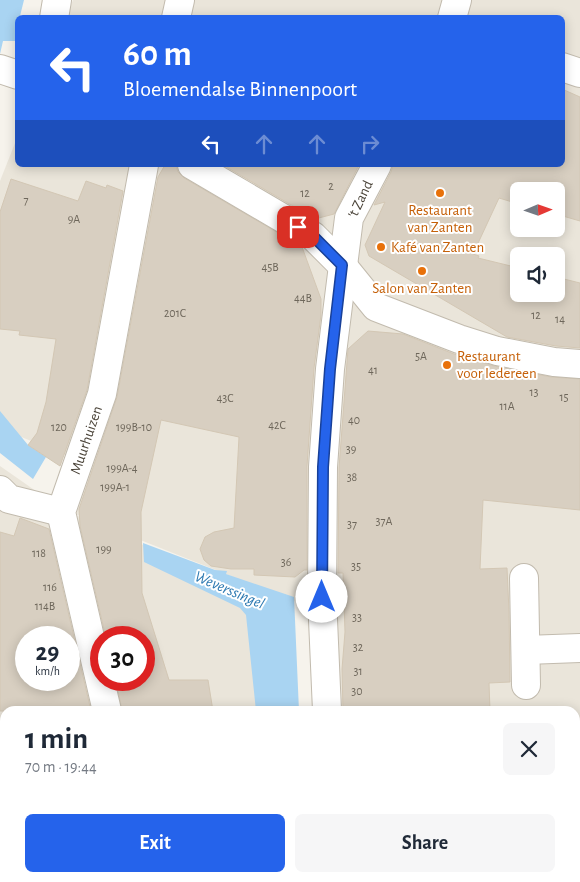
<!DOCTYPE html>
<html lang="en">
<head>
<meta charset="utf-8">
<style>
  :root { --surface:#fff; --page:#f6f6f7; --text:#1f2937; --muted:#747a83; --accent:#2563eb }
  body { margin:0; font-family:"Alegreya Sans",sans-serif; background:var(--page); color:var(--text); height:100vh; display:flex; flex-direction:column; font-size:19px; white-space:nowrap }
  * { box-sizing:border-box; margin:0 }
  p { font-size:16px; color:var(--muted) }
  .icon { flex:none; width:28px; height:28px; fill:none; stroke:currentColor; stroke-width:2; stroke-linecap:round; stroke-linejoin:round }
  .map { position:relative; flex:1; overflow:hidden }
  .side { position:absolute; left:0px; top:706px; width:580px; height:176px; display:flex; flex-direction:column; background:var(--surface); border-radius:15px 15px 0 0; box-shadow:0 2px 12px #0003 }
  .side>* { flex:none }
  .top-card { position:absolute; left:15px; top:15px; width:550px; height:152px; border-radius:8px; box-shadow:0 2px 12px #0003; background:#2563eb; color:#fff; overflow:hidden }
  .needle { width:32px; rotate:88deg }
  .buttons { position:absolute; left:510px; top:182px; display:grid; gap:10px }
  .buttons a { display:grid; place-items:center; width:55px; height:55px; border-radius:8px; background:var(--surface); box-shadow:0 2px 12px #0003; font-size:25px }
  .speed { position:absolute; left:15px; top:626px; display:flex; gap:10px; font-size:25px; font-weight:700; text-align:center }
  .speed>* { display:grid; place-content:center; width:65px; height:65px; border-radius:50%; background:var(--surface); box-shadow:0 2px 12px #0003; line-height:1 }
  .speed small { font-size:12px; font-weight:400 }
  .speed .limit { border:8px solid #d22; background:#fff; color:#111 }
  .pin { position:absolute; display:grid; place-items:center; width:42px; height:42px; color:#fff; margin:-21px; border-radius:10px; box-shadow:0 2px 8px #0006 }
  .me { position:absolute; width:55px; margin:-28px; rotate:0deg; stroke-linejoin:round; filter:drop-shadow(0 0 4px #0008) }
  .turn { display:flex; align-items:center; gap:18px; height:105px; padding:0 25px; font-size:22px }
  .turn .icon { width:65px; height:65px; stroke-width:2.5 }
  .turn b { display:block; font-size:35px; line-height:42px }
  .lanes { display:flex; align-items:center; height:48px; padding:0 25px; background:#0003; justify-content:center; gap:25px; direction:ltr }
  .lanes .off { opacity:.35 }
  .round { display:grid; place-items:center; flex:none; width:52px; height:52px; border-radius:8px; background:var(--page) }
  .head { display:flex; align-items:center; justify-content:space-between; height:85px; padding:0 25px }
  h1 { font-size:30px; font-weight:600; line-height:38px }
  .action { display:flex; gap:10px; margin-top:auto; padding:10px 25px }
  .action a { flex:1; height:58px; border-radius:8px; background:var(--accent); color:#fff; font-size:20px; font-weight:600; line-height:58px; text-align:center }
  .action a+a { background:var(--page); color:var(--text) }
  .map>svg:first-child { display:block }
  .residential { fill:#eae5da; fill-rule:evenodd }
  .water { fill:#a9d4f2 }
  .building { fill:#d8cfc1; stroke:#d3c7b4; fill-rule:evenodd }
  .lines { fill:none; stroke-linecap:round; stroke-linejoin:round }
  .minor-casing { stroke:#c2bbae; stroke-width:30 }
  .minor { stroke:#fff; stroke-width:28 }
  .route-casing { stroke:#184099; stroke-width:12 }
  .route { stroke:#2563eb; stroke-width:9 }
  .food-dot { fill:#e8710a; stroke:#fff; stroke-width:2 }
  .labels { text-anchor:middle; stroke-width:4; stroke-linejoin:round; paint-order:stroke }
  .number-label { font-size:12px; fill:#6e675b }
  .street-label { font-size:15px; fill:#4b4439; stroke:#fff }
  .food-label { font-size:15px; fill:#c56008; stroke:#fff }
  .water-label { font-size:16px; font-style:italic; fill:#2e7ab2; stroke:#fff }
</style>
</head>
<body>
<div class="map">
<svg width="580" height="882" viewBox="0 0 580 882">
  <rect width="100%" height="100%" fill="#f6f3ec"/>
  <g class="residential">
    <path d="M73,0H580V882H314L315,878H575V711H321L319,611L70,512L85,463L14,434L0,415V181L17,138L18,165H562V18L66,17ZM519,191H556V229H519ZM519,256H556V294H519Z"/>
    <path d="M0,466L53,503L71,513L184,563L252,608L263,711H5V878H275V882H0ZM26,638H69V680H26ZM101,638H144V680H101Z"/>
  </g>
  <g class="water">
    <path d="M0,0H24L20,16L18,18L15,41H3L0,54Z"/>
    <path d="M0,411L28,445L46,457L33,479L0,453Z"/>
    <path d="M143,543L215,570L227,571L226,574L294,597L299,711H256L246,615L240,608L144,562Z"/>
  </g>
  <g class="building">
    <path d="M562,89L580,97V221L556,214V191H519V204L499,198L473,254L479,256L478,258L519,268V294H556V277L580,283V348L556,346L507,337L369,256L365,245L385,202L374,205L391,172L393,165H562Z"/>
    <path d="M165,165H176L178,172L184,178L302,247L321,299V315L314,368L307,466V570H304L295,577L254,575V569H231L211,566L204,560L200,549L205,537L214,532L234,528L239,437L161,420L141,512L142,593L169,680H208L213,711H122L116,680H144V638H106L80,526L79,509L117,397L158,177Z"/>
    <path d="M223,165H359L334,214L315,219Z"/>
    <path d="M11,179L78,201L86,181L106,188L107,185L123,191L87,390L60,466L28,445L37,433L46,402L56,339L19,335L20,331L0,329V212Z"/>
    <path d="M368,331L403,334L454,354L494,366L551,377L580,379V510L483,500L480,569L507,568L509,611L510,682L489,683L490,711H343L342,669L345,632L343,573H338L339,468L348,349Z"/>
    <path d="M20,518L49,529L91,711H0V532L14,536ZM26,638H69V680H26Z"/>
  </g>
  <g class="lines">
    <g class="minor-casing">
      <g id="minor">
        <path d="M54,18L57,0"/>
        <path d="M176,18L180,0"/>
        <path d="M452,18L457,0"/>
        <path d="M562,67L580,73"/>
        <path d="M0,69L18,75"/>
        <path d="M192,165L313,236L342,265L376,307L459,339L497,351L554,362L580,364"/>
        <path d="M0,490L9,499L61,512"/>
        <path d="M524,578L526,685"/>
        <path d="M526,650L580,648"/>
        <path d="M107,711L61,512L102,394L144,165"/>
        <path d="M327,711L322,597L323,467L330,369L349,218L377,165"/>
        <path d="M0,800L5,801"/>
        <path d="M575,833H580"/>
        <path d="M333,878V882"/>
        <path d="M126,882V878"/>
      </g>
    </g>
    <use href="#minor" class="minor"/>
  </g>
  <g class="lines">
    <g class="route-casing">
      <path id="route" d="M298,227L313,236L342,265L330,369L323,467L322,597"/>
    </g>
    <use href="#route" class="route"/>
  </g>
  <g class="food-dot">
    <circle cx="440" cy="193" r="5"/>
    <circle cx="381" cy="247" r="5"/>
    <circle cx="422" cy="271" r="5"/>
    <circle cx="447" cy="365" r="5"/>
  </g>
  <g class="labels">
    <g class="number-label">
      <text x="331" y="190">2</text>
      <text x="305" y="197">12</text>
      <text x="26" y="204">7</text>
      <text x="74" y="223">9A</text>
      <text x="270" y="271">45B</text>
      <text x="303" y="302">44B</text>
      <text x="175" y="317">201C</text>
      <text x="536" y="319">12</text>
      <text x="560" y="323">14</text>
      <text x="421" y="360">5A</text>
      <text x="373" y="374">41</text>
      <text x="534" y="396">13</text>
      <text x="564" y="401">15</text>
      <text x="225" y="402">43C</text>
      <text x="507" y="410">11A</text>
      <text x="354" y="424">40</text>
      <text x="277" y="429">42C</text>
      <text x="59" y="431">120</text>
      <text x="134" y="431">199B-10</text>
      <text x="351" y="453">39</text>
      <text x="122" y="472">199A-4</text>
      <text x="352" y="481">38</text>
      <text x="115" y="491">199A-1</text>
      <text x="384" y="525">37A</text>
      <text x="352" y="528">37</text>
      <text x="104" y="553">199</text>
      <text x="39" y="557">118</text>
      <text x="286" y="566">36</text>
      <text x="356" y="570">35</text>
      <text x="50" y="591">116</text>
      <text x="45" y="610">114B</text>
      <text x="357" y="621">33</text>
      <text x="358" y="651">32</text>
      <text x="358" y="675">31</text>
      <text x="357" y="695">30</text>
    </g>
    <g class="street-label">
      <text transform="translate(360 199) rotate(-65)" y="5">'t Zand</text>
      <text transform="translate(86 440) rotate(-71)" y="5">Muurhuizen</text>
    </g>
    <g class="food-label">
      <text x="440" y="215">Restaurant<tspan x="440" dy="17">van Zanten</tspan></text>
      <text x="391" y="252" text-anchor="start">Kafé van Zanten</text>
      <text x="422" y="293">Salon van Zanten</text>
      <text x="457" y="361" text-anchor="start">Restaurant<tspan x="457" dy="17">voor Iedereen</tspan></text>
    </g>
    <g class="water-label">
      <text transform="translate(230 589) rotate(23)" y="6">Weverssingel</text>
    </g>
  </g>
</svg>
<div class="buttons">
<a><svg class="needle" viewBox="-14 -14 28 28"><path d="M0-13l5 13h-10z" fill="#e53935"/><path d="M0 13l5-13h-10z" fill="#747a83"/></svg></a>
<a><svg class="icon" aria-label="sound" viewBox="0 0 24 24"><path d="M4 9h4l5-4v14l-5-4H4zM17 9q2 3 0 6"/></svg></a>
</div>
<div class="speed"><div>29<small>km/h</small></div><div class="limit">30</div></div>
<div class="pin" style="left:298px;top:227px;background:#d93025"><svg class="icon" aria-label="arrive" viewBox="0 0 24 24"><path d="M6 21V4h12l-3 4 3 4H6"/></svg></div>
<svg class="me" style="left:322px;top:597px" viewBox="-20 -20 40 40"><circle r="19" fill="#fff"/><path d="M0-13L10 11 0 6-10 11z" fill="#2563eb"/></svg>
<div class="top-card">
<div class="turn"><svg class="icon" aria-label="left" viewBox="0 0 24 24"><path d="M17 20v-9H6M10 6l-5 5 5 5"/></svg><div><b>60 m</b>Bloemendalse Binnenpoort</div></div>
<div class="lanes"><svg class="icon" aria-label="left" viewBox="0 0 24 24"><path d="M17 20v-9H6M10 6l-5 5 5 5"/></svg><svg class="icon off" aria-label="ahead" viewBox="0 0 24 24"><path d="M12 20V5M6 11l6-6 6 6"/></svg><svg class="icon off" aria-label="ahead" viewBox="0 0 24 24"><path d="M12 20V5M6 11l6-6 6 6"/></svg><svg class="icon off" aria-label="right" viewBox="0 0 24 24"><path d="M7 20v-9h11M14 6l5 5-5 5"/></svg></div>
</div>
<section class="side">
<div class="head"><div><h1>1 min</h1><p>70 m · 19:44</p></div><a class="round"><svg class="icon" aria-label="close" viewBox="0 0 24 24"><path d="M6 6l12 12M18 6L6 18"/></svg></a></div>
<div class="action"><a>Exit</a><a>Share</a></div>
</section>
</div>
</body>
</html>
